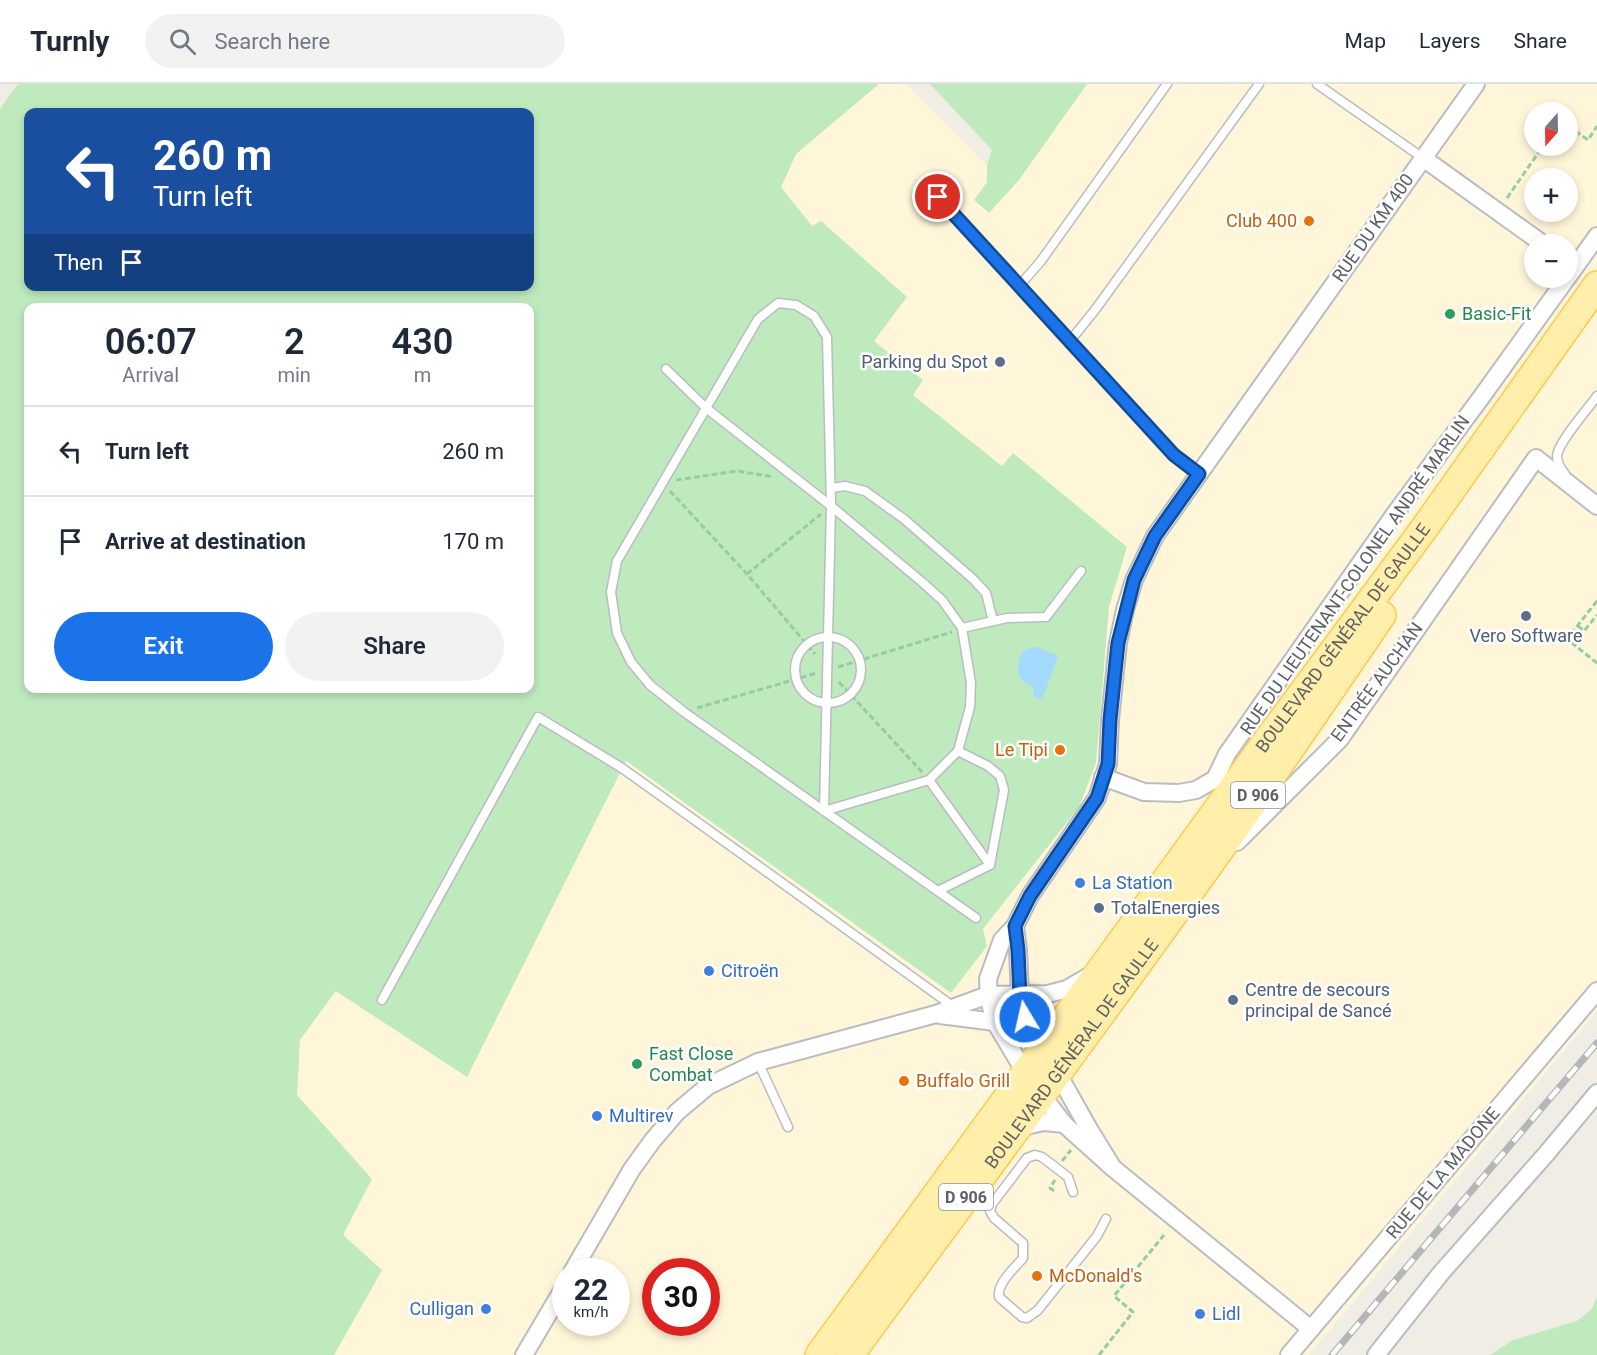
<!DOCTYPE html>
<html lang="en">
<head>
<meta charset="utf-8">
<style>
  :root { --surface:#fff; --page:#f2f2f3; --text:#1f2937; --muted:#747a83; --line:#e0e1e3; --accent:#1a73e8 }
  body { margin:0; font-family:Roboto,sans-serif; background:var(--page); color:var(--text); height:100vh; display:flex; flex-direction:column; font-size:22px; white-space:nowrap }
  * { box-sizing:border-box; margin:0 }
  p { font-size:20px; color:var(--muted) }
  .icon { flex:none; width:33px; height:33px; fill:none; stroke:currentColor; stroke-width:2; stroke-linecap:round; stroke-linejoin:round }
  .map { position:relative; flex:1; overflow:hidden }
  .panel { position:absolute; left:24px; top:219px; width:510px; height:390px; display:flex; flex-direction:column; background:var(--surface); border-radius:12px; box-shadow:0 3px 9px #0003 }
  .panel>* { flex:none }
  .hud { position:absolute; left:24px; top:24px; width:510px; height:183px; border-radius:12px; box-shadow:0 3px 9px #0003; background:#1a4fa0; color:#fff; overflow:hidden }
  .needle { width:39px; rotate:200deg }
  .buttons { position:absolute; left:1524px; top:18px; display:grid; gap:12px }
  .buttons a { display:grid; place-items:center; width:54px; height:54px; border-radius:50%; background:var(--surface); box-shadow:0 3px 9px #0003; font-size:30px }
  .speed { position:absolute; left:552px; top:1174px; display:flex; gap:12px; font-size:30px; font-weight:700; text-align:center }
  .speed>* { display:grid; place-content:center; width:78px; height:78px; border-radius:50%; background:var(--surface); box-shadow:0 3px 9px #0003; line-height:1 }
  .speed small { font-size:15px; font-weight:400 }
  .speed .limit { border:9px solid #d22; background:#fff; color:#111 }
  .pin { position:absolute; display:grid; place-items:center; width:51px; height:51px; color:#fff; margin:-26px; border:3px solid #fff; border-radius:50%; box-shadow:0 2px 6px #0007 }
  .me { position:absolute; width:66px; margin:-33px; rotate:351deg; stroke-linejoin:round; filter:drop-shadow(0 0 4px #0008) }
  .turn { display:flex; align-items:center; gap:21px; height:126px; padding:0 30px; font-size:27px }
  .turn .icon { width:78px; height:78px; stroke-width:2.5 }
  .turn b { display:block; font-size:42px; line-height:51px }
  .then { display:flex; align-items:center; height:57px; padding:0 30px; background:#0003; gap:12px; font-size:22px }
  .eta { display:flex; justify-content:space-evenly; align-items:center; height:102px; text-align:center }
  .eta b { font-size:36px; font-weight:600; line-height:42px }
  .cta { display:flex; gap:12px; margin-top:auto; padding:12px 30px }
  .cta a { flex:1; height:69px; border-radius:36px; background:var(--accent); color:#fff; font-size:24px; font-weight:600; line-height:69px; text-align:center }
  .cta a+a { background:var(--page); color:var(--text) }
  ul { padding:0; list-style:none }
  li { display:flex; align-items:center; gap:18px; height:90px; padding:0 30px; border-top:2px solid var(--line) }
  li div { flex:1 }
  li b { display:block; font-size:22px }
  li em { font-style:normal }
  header { display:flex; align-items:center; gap:36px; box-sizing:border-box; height:84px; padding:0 30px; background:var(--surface); border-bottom:2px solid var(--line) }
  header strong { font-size:28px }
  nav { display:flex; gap:33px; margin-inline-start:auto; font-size:21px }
  .search { width:420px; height:54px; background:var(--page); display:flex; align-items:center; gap:15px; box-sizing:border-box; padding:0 21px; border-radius:33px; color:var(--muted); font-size:22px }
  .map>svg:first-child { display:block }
  .commercial { fill:#fff6da; fill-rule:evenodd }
  .green { fill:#bfeabe; fill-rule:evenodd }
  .water { fill:#a5daff }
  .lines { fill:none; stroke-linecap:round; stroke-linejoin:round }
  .lane-casing { stroke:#b9bcc1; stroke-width:11 }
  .street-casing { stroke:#b9bcc1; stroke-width:20 }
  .primary-casing { stroke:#ffc94e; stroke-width:30 }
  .path { stroke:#96cca4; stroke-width:3; stroke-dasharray:6 3; stroke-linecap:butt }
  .lane { stroke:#fff; stroke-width:8 }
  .street { stroke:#fff; stroke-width:16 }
  .primary { stroke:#ffefaa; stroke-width:27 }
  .rail-casing { stroke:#b5b6b7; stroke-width:7 }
  .rail { stroke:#fff; stroke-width:4.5; stroke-dasharray:14; stroke-linecap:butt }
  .route-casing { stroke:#114b97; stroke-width:15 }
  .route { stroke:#1a73e8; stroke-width:10 }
  .food-dot { fill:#e8710a; stroke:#fff; stroke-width:2 }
  .leisure-dot { fill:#2e9e5b; stroke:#fff; stroke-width:2 }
  .service-dot { fill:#5c6f8a; stroke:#fff; stroke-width:2 }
  .shop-dot { fill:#3f7fe0; stroke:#fff; stroke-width:2 }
  .labels { text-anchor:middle; stroke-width:5; stroke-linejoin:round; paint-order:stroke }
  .shield { fill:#fff; stroke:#8d9094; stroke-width:1.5 }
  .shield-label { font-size:16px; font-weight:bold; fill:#5c6166 }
  .food-label { font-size:18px; fill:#c56008; stroke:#fff; text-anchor:end }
  .street-label { font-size:18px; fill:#5c6166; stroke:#fff }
  .leisure-label { font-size:18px; fill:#27864d; stroke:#fff; text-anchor:start }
  .service-label { font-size:18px; fill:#4e5e75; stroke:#fff; text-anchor:start }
  .shop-label { font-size:18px; fill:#366cbe; stroke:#fff; text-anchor:start }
</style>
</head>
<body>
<header>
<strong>Turnly</strong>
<div class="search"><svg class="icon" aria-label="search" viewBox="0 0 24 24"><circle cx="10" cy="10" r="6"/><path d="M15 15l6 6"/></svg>Search here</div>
<nav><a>Map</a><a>Layers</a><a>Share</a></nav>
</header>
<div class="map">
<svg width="1597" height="1271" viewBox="0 0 1597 1271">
  <rect width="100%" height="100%" fill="#f0ede4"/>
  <path class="commercial" d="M879,0H906L987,81L989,129L1019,96L1087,0H1597V927L1309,1271H334L382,1187L343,1150L297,1011L300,956L335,907L467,993L626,677L530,604L812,142L781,103L796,70ZM1534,28H1568V62H1534ZM1534,94H1568V128H1534ZM1534,160H1568V194H1534ZM566,1188H616V1239H566ZM656,1188H706V1239H656Z"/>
  <g class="green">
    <path d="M18,0H879L796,70L781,103L812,142L821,137L907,213L874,257L923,296L913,311L1002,382L1013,369L1127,463L1109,523L1096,679L1079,723L983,845L987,862L951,909L626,677L467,993L336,907L300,956L297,1011L372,1095L343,1151L382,1186L334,1271H0V25ZM28,28H530V202H28ZM28,224H530V604H28Z"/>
    <path d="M930,0H1087L1019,96L989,129L974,116L987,98V81L992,66Z"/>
    <path d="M1597,1213V1271H1490L1513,1256L1577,1237L1591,1226Z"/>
  </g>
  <path class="water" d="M1038,563L1058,572L1042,616L1033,612L1034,603C1029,601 1024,599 1021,595C1016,587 1017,569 1028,565C1031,563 1034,563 1038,563Z"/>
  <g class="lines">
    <g class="lane-casing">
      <g id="lane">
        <path d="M1317,0L1423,74"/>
        <path d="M929,103L1020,201L1041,177L1167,0"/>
        <path d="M1020,201L1070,257L1095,226L1259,0"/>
        <path d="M1070,257L1174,371L1199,390"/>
        <path d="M666,285L706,324L831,422L824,727L929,696"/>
        <path d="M1565,390C1561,385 1557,379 1557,372C1558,358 1588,325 1597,312"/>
        <path d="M831,404L845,402L865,407L904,435L973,495L986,509L993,537"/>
        <path d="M962,544L1007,534L1046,533L1081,487"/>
        <circle cx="828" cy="586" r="33"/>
        <path d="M958,667L988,682L1000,692L1004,706L990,781"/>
        <path d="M938,807L990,781L929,696L958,667L970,623L971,599L962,544L942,516L922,498L831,422L827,253L814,232L796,221L778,219L758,235L617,477L611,508L617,549L631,578L650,601L684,628L976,834"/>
        <path d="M382,916L538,633L622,684L767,788L954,923"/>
        <path d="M758,978L788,1043"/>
        <path d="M1073,1108L1068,1093L1042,1073L1035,1071L1027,1074L992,1120L990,1127L994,1134L1023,1159V1174C1014,1185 997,1199 999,1213L1022,1233L1027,1234L1038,1226L1097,1152L1106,1135"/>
      </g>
    </g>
    <g class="street-casing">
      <g id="street">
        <path d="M1423,74L1543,160"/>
        <path d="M1568,193L1597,152"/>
        <path d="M1103,693L1144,708L1179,709L1196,706L1215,695L1227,670L1394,431L1480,315L1567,194"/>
        <path d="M1237,758L1340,655L1536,374L1597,422"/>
        <path d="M1015,842L1018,866L1020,911L1025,933L1041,968L1058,990L1089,1045L1113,1084L1064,1040L1044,1038L1016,1044"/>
        <path d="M940,931L995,938"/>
        <path d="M1064,1040L1026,990L995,938L989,916L988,895L1002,856L1015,842L1030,812L1097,714L1108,680L1110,636L1118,559L1125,526L1134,496L1155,452L1476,0"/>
        <path d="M1113,1084L1311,1245"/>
        <path d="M572,1188L632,1085L653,1056L677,1028L708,1002L758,978L936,930L988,911L1048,910L1067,905L1091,891"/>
        <path d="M524,1271L566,1200"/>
        <path d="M1289,1271L1597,907"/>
        <path d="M1376,1271L1441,1189L1547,1069L1597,1009"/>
      </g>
    </g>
    <g class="primary-casing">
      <g id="primary">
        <path id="s1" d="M819,1271L1102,884L1269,654L1423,446L1597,201"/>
        <path id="s2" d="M850,1271C964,1115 1081,960 1194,802C1258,713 1320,622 1382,531"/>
      </g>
    </g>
    <g class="path">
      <path d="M1568,42L1588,56L1597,42"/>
      <path d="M1507,114L1543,62"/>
      <path d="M676,396L737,387L774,393"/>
      <path d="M670,407L747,490L815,570"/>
      <path d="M747,490L821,430"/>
      <path d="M1597,517L1567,555L1597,579"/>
      <path d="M1578,542L1584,547L1597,531"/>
      <path d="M838,583L952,548"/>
      <path d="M839,598L922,688"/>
      <path d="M697,624L817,589"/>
      <path d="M1062,1077L1071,1066"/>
      <path d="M1054,1107L1050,1104L1055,1096"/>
      <path d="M1099,1271L1133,1228L1114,1212L1164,1151"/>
    </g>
    <use href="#lane" class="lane"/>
    <use href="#street" class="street"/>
    <use href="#primary" class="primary"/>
    <g class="rail-casing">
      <path id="rail" d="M1332,1271L1597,959"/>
    </g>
    <use href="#rail" class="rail"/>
  </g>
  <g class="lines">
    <g class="route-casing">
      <path id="route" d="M938,113L1174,371L1199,390L1155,452L1134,496L1118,559L1110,636L1108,680L1097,714L1030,812L1015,842L1018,866L1020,912L1025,933"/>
    </g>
    <use href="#route" class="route"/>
  </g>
  <g class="food-dot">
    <circle cx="1309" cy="137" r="6"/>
    <circle cx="1060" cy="666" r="6"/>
    <circle cx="904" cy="997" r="6"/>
    <circle cx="1037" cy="1192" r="6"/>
  </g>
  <g class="leisure-dot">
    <circle cx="1450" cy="230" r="6"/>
    <circle cx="637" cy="980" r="6"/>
  </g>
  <g class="service-dot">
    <circle cx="1000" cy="278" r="6"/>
    <circle cx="1526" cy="532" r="6"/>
    <circle cx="1099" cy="824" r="6"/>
    <circle cx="1233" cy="916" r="6"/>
  </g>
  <g class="shop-dot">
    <circle cx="1080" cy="799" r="6"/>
    <circle cx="709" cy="887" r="6"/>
    <circle cx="597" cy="1032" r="6"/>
    <circle cx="486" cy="1225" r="6"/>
    <circle cx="1200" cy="1230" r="6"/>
  </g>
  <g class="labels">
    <g class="shield">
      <rect x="1231" y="698" width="54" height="26" rx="4.5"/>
      <rect x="939" y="1100" width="54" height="26" rx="4.5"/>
    </g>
    <g class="shield-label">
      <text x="1258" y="717">D 906</text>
      <text x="966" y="1119">D 906</text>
    </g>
    <g class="food-label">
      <text x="1297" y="143">Club 400</text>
      <text x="1048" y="672">Le Tipi</text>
      <text x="916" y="1003" text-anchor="start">Buffalo Grill</text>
      <text x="1049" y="1198" text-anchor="start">McDonald's</text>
    </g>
    <g class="street-label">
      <text transform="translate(1373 144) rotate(-55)" y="6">RUE DU KM 400</text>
      <text transform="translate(1355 491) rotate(-55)" y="6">RUE DU LIEUTENANT-COLONEL ANDRÉ MARLIN</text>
      <text dy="6" stroke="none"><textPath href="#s1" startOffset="888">BOULEVARD GÉNÉRAL DE GAULLE</textPath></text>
      <text transform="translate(1377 598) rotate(-54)" y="6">ENTRÉE AUCHAN</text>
      <text dy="6" stroke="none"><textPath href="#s2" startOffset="374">BOULEVARD GÉNÉRAL DE GAULLE</textPath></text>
      <text transform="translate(1443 1089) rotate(-50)" y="6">RUE DE LA MADONE</text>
    </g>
    <g class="leisure-label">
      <text x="1462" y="236">Basic-Fit</text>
      <text x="649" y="976">Fast Close<tspan x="649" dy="21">Combat</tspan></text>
    </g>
    <g class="service-label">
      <text x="988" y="284" text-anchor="end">Parking du Spot</text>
      <text x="1526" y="558" text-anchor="middle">Vero Software</text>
      <text x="1111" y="830">TotalEnergies</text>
      <text x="1245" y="912">Centre de secours<tspan x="1245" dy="21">principal de Sancé</tspan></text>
    </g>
    <g class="shop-label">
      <text x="1092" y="805">La Station</text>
      <text x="721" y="893">Citroën</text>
      <text x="609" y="1038">Multirev</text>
      <text x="474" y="1231" text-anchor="end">Culligan</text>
      <text x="1212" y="1236">Lidl</text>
    </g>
  </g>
</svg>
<div class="buttons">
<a><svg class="needle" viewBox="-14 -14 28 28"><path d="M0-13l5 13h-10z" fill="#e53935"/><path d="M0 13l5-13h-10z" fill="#747a83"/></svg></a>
<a>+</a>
<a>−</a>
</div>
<div class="speed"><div>22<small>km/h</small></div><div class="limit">30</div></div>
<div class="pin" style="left:938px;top:113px;background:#d93025"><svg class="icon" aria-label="arrive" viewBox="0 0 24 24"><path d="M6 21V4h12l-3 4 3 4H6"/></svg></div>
<svg class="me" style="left:1025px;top:933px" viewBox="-20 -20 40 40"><circle r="17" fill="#1a73e8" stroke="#fff" stroke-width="3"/><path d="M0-11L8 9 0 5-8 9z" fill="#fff"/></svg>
<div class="hud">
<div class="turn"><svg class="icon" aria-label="left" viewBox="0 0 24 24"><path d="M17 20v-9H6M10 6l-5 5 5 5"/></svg><div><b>260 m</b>Turn left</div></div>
<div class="then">Then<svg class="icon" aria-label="arrive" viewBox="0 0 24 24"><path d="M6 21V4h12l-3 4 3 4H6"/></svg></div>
</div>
<section class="panel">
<div class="eta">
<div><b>06:07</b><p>Arrival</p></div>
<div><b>2</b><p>min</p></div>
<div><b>430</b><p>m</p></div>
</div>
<ul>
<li><svg class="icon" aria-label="left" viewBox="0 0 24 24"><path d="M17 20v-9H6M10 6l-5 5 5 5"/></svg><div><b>Turn left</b></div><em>260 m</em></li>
<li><svg class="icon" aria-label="arrive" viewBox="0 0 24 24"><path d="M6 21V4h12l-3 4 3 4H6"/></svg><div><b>Arrive at destination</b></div><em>170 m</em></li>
</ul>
<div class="cta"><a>Exit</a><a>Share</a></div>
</section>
</div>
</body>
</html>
